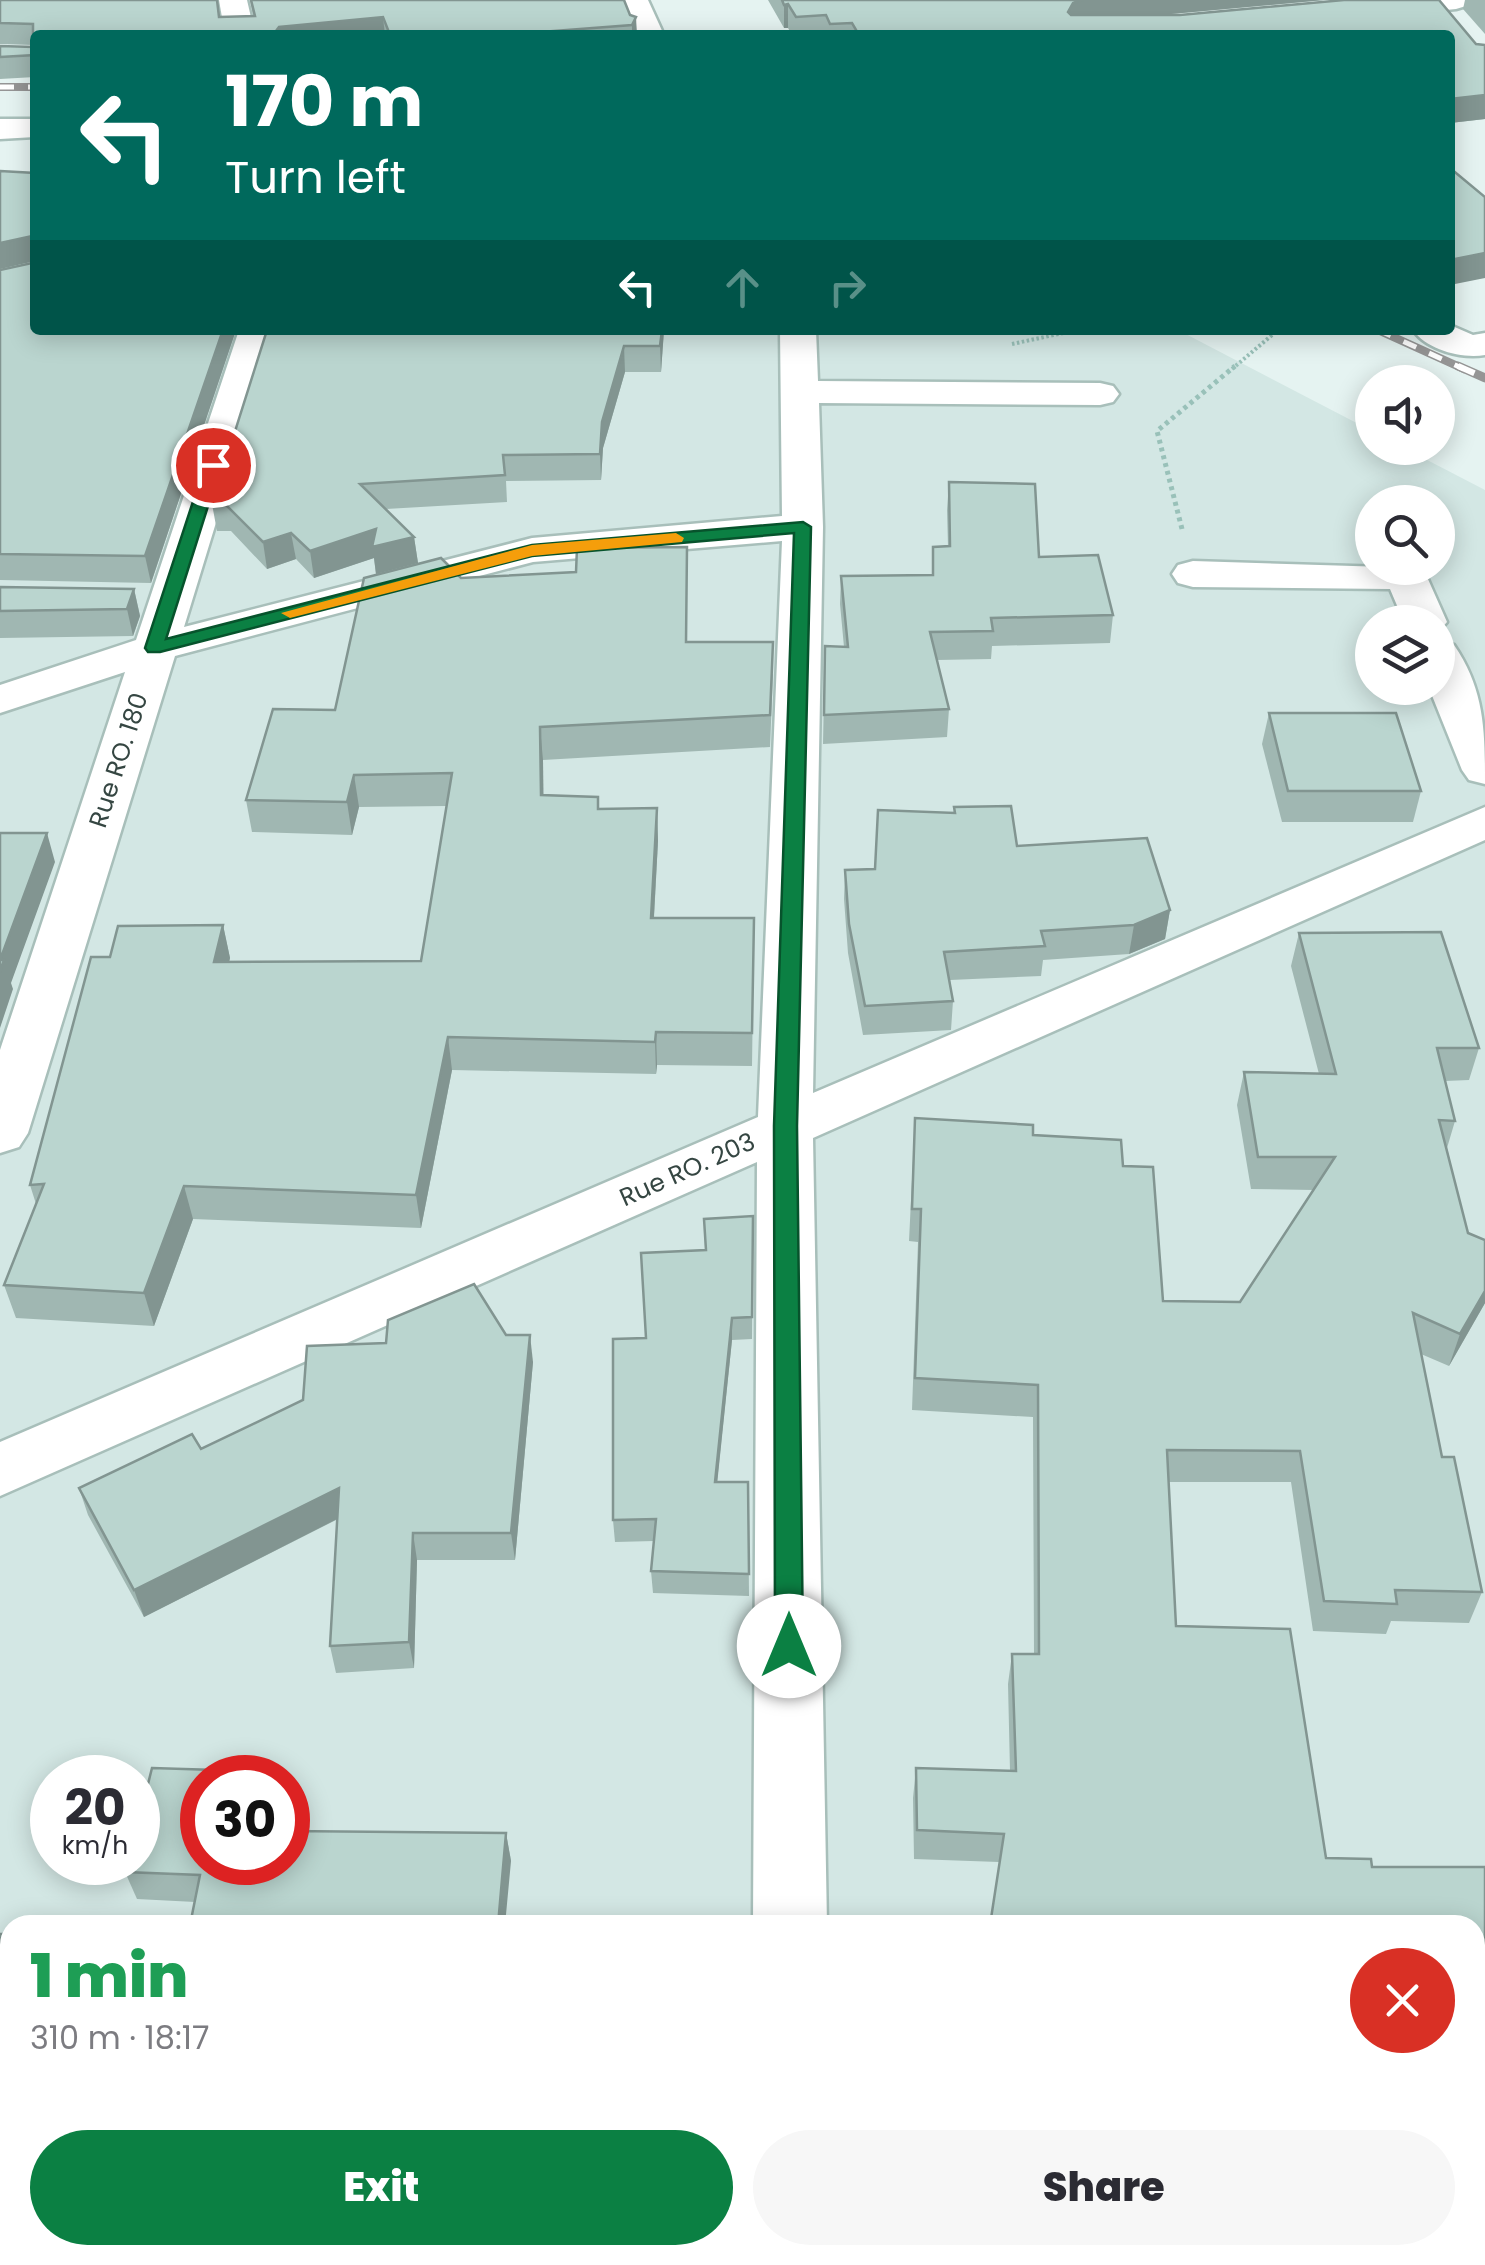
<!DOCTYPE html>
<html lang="en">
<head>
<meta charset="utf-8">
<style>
  :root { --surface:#fff; --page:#f7f7f7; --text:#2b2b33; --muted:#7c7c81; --accent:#0b8043 }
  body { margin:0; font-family:Poppins,sans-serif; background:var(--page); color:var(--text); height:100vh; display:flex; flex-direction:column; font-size:38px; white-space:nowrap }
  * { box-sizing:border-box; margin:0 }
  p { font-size:32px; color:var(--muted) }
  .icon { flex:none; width:55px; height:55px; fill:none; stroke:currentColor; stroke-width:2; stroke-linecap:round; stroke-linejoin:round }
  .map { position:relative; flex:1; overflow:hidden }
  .drawer { position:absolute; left:0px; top:1915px; width:1485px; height:350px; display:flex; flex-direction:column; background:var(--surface); border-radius:30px 30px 0 0; box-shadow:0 5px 25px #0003 }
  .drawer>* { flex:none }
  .top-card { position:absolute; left:30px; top:30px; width:1425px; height:305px; border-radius:10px; box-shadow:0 5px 25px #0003; background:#00695c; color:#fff; overflow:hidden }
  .controls { position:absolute; left:1355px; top:365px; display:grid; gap:20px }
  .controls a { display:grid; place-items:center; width:100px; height:100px; border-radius:50%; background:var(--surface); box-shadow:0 5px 25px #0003; font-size:50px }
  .speed { position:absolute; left:30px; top:1755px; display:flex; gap:20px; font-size:50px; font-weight:700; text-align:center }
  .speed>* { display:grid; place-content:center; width:130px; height:130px; border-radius:50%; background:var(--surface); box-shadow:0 5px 25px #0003; line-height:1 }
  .speed small { font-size:25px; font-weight:400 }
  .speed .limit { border:15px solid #d22; background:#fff; color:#111 }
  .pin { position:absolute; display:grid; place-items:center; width:85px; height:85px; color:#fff; margin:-42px; border:5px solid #fff; border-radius:50%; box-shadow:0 2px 10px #0007 }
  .me { position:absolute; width:110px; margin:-55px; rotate:0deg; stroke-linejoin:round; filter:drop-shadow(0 0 8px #0008) }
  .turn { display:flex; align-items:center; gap:35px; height:210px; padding:0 30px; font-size:45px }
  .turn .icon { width:130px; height:130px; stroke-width:2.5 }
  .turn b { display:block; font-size:70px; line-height:85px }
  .lanes { display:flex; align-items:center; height:95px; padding:0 30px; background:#0003; justify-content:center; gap:50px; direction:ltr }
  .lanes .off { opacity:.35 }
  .round { display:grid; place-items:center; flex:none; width:105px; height:105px; border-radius:52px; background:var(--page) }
  .head { display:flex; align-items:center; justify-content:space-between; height:170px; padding:0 30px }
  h1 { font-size:60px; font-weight:800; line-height:75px; color:#1e9e55 }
  .button { display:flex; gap:20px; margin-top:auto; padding:20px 30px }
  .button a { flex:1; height:115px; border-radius:60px; background:var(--accent); color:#fff; font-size:40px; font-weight:800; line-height:115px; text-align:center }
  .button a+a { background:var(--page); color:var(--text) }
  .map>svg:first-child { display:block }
  .residential { fill:#d3e7e4; fill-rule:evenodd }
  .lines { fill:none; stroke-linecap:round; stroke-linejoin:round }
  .street-casing { stroke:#a8bfba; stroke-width:5 }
  .path-far1 { stroke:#99c1b9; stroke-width:4; stroke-dasharray:2.5 2.5; stroke-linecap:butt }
  .path { stroke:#99c1b9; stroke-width:5; stroke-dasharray:4 4; stroke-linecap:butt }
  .street { fill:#fff; fill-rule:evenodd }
  .rail-far1-casing { stroke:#959595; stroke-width:8 }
  .rail-casing { stroke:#959595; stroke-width:9 }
  .rail-far1 { stroke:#fff; stroke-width:5; stroke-dasharray:14; stroke-linecap:butt }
  .rail { stroke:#fff; stroke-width:6; stroke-dasharray:18; stroke-linecap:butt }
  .wall { fill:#a0b7b2 }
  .shaded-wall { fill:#829591 }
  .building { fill:#bad5cf; stroke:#829591; stroke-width:2.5 }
  .route { fill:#0b8043; stroke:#07532c; stroke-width:2.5 }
  .slow { fill:#f59e0b }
  .labels { text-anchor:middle; stroke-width:8; stroke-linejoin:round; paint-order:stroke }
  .street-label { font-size:25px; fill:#354642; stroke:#fff }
</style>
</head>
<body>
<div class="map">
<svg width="1485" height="2265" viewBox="0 0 1485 2265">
  <rect width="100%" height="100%" fill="#e5f3f1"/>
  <path class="residential" d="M0,200L35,210V330H1178L1372,431V448H1404L1485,490V2265H0ZM1372,502H1438V568H1372ZM1372,622H1438V688H1372ZM52,1778H138V1862H52ZM202,1778H288V1862H202ZM10,1925H1475V2255H10Z"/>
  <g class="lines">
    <g class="street-casing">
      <g id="street">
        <path d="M219,0H247L255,35H225Z"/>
        <path d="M620,0H648L664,35H634Z"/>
        <path d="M1369,0H1470L1466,6L1456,9L1366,18L1356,15L1352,9L1356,3Z"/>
        <path d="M0,119H35V137L0,139Z"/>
        <path d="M1450,325L1473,335L1485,333V355C1462,359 1427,350 1413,330H1450Z"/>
        <path d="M239,330H275L184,627L532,538L782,516L780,330H816L818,381L1100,383L1113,386L1119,394L1113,402L1100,405L819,403L823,527L813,1093L1485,807V840L813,1138L827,1925H753L757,1162L0,1496V1442L758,1117L782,541L533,562L175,656L28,1133L19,1147L0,1153V1050L125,672L0,713V685L136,640Z"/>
        <path d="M1193,561L1419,568L1427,577L1447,622L1438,632V622H1404L1390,589L1193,587L1178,583L1172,574L1178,565Z"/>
        <path d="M1438,641L1454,645C1485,690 1485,732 1485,784L1469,780L1462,770L1429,688H1438Z"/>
        <rect x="751" y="2255" width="82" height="10"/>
      </g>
    </g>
    <g class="path-far1">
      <path d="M1012,344L1077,330"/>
      <path d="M1232,369L1278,330"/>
    </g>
    <path class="path" d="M1182,529L1157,431L1235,366"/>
    <use href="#street" class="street"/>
    <g class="rail-far1-casing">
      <g id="rail-far1">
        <path d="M0,87H35"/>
        <path d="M1378,330L1464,369"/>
      </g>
    </g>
    <g class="rail-casing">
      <path id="rail" d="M1458,366L1485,378"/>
    </g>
    <use href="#rail-far1" class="rail-far1"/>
    <use href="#rail" class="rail"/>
  </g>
  <g class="wall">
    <path d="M0,0L219,17L253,16L250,0H624L637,35H35V77L0,79V46L33,47V45L0,44Z"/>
    <path d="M768,0H1324L1159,15H1180L1344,0H1439L1476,44L1485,45V119L1450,123V35H792L788,28H784Z"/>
    <path d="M1465,0H1485V34L1463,9Z"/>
    <path d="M0,171L236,330L151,583L0,580V270L32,263V261L0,269Z"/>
    <path d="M267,330H664L661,372H625L603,448L601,480L506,481L507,502L386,509L414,537L418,563L376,574L374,558L314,578L296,559L267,569L231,531H217L212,504Z"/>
    <path d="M949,482L1039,557L1113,615L1110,643L992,646L991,659L937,660L949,709L947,737L823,744L825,646L844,647L840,604L841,576L932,575L933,547H948L947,510Z"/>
    <path d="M461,578L687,642L773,674L770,747L543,760V795L599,809L657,808L658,841L654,918H754L752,1066L657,1065L656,1074L452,1070L421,1228L193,1219L154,1326L16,1318L4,1285L36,1204L30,1185L110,957L223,925L230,958L229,962L421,961L446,806L359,807L352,835L252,832L246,800L335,710Z"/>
    <path d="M0,587L134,589L140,616L133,636L0,638Z"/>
    <path d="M1269,713L1421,791L1413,822H1282L1262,744Z"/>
    <path d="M954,807L1017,846L1170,910L1165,939L1129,954L1043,960L1041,976L950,980L953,1001L951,1030L863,1035L848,953L844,899L845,870L875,869L954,813Z"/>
    <path d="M1299,933L1479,1048L1469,1080L1445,1081L1455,1121L1447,1148L1485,1303L1449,1366L1421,1354L1442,1457L1482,1592L1469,1623L1391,1621L1386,1634L1313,1631L1291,1482H1169L1176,1626L1326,1858L1372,1867L1485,1868V2134H1475V1925L999,1862L914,1859L913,1798L916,1768L1010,1771L1008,1684L1012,1654H1034L1033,1417L912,1410L918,1242L909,1241L915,1118L1033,1135L1123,1166L1163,1301L1240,1302L1314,1190L1251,1189L1237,1105L1244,1072L1319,1074L1291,966Z"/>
    <path d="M753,1216L752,1339L732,1340L717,1482H748L749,1596L653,1593L651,1571L654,1541L615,1542L613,1520L646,1338L705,1250L704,1219Z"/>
    <path d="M506,1335L533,1362L515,1560H417L414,1668L336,1673L330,1646L338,1519L144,1617L88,1515L79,1488L201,1449L303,1400L386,1343Z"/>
    <path d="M506,1833L511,1861L195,1902L137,1899L125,1872L202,1862Z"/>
    <rect x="0" y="1934" width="10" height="127"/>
    <path d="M1183,2255H1380L1381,2265H1184Z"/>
  </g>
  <g class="shaded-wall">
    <path d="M1083,0H1324L1084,22L1071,27L1068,12L1073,3Z"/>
    <path d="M788,4V28H784V5Z"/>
    <path d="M383,17L385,35H273L279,27Z"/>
    <path d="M636,17L637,35H632V25Z"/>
    <path d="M1485,95V119L1450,123V99Z"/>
    <path d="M32,236L35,261L0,269V243Z"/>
    <path d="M1485,253V278L1450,285V260Z"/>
    <path d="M223,330H236L151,583L145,556Z"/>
    <path d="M662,330H664L661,372L660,346Z"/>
    <path d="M624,346L625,372L603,448L601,480L600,454L602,422Z"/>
    <path d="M376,529L414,537L418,563L376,574L374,558L314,578L310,551Z"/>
    <path d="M291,533L296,559L267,569L263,542Z"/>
    <path d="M134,589L140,616L133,636L127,609Z"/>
    <path d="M540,727L543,760L544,828L541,795Z"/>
    <path d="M354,775L359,807L352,835L347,802Z"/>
    <path d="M657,808L658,841L652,951L651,918Z"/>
    <path d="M47,833L55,862L11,983L13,989L0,1028V960Z"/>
    <path d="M1170,910L1165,939L1129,954L1134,925Z"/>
    <path d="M223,925L230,958L221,995L214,962Z"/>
    <path d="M656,1032L657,1065L656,1074L655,1042Z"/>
    <path d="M448,1037L452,1070L421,1228L416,1195Z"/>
    <path d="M184,1186L193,1219L154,1326L144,1293Z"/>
    <path d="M1485,1291V1303L1449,1366L1460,1334Z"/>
    <path d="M732,1318V1340L715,1504V1482Z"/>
    <path d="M530,1335L533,1362L515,1560L511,1533Z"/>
    <path d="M339,1488L345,1515L144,1617L134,1590Z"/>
    <path d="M413,1533L417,1560L414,1668L409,1642Z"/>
    <path d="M506,1833L511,1861L505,1925H498Z"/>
    <path d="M210,2255H229L227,2265H209Z"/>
  </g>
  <g class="building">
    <path d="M0,0H217L219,17L255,16L251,0H624L630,15L636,17L632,25L501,35H390L383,17L279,27L273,35H35V55L0,57V46L33,47V24L0,23Z"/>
    <path d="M782,0H1083L1073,3L1068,12L1071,15H1180L1344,0H1439L1476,44L1485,45V95L1450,99V35H859L852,23L830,24L826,15L796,17L788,4L784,5Z"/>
    <path d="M1450,168L1485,197V253L1450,260Z"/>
    <path d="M0,171L35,173V330H223L145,556L0,554V270L32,263V236L0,243Z"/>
    <path d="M267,330H662L660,346H624L602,422L600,454L503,455L505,475L360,484L414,537L372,547L376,529L310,551L291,533L263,542L226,505L212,504Z"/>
    <path d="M949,482L1035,484L1039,557L1098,555L1113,615L991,618L993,631L930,632L949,709L824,715L825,646L848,647L841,576L933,575V547L950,546Z"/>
    <path d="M687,547L686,642H773L770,715L540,727L541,795L598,797V809L657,808L651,918H754L752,1033L656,1032L655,1042L448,1037L416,1195L184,1186L144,1293L4,1285L44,1184L30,1185L91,957H110L118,926L223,925L214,962L421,961L452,773L354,775L347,802L246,800L273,709L335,710L364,578L441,558L461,578L576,572L577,548Z"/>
    <path d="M0,587L134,589L127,609L0,611Z"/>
    <path d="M1269,713H1396L1421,791H1288Z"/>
    <path d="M1011,806L1017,846L1147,838L1170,910L1134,925L1041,931L1045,946L944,952L953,1001L865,1006L849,924L845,870L875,869L878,810L955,813L954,807Z"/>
    <path d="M0,833H47L0,960H4L0,972Z"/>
    <path d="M1441,932L1479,1048H1437L1455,1121L1439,1120L1468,1233L1485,1240V1291L1460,1334L1413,1313L1442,1457H1454L1482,1592L1395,1590L1397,1604L1324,1601L1300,1451L1167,1450L1176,1626L1290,1629L1326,1858L1371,1859L1372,1867H1485V2109H1475V1925H990L1004,1834L917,1830L916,1768L1016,1771L1012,1654H1039L1038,1385L915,1378L921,1209H912L915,1118L1033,1125V1135L1121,1140L1123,1166L1153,1167L1163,1301L1240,1302L1335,1157H1258L1244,1072L1336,1074L1299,933Z"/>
    <path d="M753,1216L752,1317L732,1318L715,1482H748L749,1574L651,1571L656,1519L613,1520V1339L646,1338L641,1253L706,1250L704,1219Z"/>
    <path d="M474,1284L506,1335H530L511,1533H413L409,1642L330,1646L339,1488L134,1590L79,1488L192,1434L201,1449L303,1400L307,1346L386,1343L388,1320Z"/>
    <path d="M152,1768L277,1772L276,1778H202V1862H288V1831L506,1833L498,1925H190L200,1875L125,1872L128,1862H138V1824Z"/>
    <rect x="0" y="1934" width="10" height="101"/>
    <path d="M54,2255H210L209,2265H52Z"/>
    <path d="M1189,2255H1380L1381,2265H1190Z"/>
  </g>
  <path class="route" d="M213,460L221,465L166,639L532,545L803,522L811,527L797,1126L803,1646L799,1654L789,1658L779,1654L775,1646L774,1126L794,533L532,556L160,652H148L145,648L205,465Z"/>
  <path class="slow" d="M676,533L684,538L682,542L532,556L290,618L281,613L532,545Z"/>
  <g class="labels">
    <g class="street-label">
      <text transform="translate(118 760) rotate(-72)" y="9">Rue RO. 180</text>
      <text transform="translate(687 1169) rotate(-24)" y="9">Rue RO. 203</text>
    </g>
  </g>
</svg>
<div class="controls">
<a><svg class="icon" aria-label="sound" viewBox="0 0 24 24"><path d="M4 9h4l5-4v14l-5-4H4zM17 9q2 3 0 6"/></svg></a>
<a><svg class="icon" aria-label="search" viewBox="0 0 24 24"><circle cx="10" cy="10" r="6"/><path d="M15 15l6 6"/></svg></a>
<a><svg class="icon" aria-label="layers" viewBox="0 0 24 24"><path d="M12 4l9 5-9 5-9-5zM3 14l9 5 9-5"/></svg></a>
</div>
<div class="speed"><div>20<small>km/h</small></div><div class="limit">30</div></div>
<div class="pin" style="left:213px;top:465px;background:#d93025"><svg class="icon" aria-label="arrive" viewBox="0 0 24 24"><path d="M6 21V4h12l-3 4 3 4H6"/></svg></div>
<svg class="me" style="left:789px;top:1646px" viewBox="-20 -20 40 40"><circle r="19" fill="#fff"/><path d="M0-13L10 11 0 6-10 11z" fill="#0b8043"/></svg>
<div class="top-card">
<div class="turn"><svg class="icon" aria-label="left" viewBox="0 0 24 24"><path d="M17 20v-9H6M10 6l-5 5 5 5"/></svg><div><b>170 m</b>Turn left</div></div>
<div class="lanes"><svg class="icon" aria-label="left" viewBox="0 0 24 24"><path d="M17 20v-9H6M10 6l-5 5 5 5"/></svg><svg class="icon off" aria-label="ahead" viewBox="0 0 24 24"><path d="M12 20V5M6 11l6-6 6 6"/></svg><svg class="icon off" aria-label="right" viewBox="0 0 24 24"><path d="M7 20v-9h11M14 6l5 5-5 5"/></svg></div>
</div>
<section class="drawer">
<div class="head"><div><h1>1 min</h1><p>310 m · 18:17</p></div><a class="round" style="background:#d93025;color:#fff"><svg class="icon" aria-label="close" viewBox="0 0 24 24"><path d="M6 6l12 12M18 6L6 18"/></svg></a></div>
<div class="button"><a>Exit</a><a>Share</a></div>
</section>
</div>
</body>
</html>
